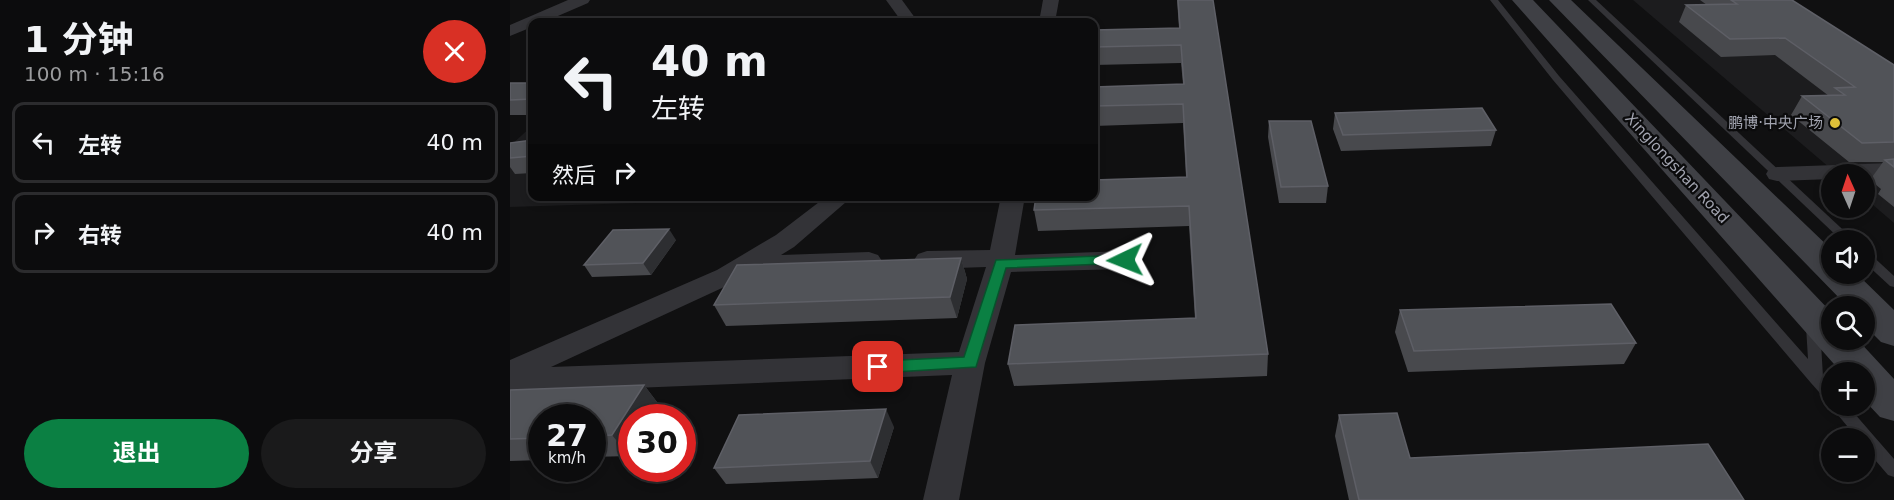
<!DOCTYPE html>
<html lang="zh">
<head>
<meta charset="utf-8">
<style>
  :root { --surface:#0c0c0d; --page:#1a1a1b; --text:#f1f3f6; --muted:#9a9b9d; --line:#2c2c2e; --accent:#0b8043 }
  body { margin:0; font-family:"DejaVu Sans","Noto Sans SC",sans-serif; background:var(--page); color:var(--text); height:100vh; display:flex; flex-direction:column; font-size:22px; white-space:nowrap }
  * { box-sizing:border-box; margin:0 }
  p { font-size:20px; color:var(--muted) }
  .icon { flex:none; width:33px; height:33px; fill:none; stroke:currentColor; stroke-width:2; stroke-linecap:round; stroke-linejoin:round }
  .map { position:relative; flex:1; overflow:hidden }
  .side { display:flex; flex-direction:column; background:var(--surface); width:510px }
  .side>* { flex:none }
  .hud { position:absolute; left:18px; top:18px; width:570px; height:183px; border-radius:12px; box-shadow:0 3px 9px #0003,0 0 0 2px var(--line); background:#0c0c0d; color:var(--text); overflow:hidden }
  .needle { width:39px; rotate:357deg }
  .buttons { position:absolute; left:1311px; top:164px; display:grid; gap:12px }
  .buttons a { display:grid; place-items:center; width:54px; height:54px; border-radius:50%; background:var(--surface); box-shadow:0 3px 9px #0003,0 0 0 2px var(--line); font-size:30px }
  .speed { position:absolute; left:18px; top:404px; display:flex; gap:12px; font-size:30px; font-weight:700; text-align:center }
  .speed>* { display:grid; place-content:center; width:78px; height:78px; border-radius:50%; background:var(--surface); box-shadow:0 3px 9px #0003,0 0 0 2px var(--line); line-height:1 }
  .speed small { font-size:15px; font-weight:400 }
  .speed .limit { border:9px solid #d22; background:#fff; color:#111 }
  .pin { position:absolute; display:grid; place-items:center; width:51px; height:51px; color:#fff; margin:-26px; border-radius:12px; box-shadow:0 3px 9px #0006 }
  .me { position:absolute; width:66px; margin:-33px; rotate:268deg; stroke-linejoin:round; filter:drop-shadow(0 0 4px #0008) }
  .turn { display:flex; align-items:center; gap:21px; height:126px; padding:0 24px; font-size:27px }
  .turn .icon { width:78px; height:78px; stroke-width:2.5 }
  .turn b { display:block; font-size:42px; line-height:51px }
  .then { display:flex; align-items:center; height:57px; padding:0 24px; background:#0003; gap:12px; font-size:22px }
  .round { display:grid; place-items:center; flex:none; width:63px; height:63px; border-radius:32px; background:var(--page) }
  .head { display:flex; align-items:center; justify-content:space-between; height:102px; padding:0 24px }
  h1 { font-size:36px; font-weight:700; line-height:45px }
  .primary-button { display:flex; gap:12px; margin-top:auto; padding:12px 24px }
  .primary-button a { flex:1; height:69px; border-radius:36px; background:var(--accent); color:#fff; font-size:24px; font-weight:700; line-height:69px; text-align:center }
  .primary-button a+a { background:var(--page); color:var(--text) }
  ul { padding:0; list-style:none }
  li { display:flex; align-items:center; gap:18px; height:81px; margin:0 12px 9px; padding:0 12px; border:3px solid var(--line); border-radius:12px }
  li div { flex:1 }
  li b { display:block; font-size:22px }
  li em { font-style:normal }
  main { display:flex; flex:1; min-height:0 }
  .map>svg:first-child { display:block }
  .built { fill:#1c1c1e }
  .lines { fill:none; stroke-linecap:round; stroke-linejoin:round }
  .lane { fill:#333337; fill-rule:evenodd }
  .street { fill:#333337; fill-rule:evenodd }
  .secondary { fill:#3f4045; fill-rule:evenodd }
  .wall { fill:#48494d }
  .shaded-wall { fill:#2d2e31 }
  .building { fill:#515358; stroke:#5e5f66; stroke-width:1.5 }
  .route { fill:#0b8043; stroke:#07532c; stroke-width:1.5 }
  .poi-dot { fill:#dfc039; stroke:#0b0b0c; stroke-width:2 }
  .labels { text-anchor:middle; stroke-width:4.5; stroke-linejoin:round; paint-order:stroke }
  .poi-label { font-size:15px; fill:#a2a4b0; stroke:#0b0b0c; text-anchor:end }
  .street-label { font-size:15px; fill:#a2a4b0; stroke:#0b0b0c }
</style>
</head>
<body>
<main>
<section class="side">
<div class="head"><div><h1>1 分钟</h1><p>100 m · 15:16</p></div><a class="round" style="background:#d93025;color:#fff"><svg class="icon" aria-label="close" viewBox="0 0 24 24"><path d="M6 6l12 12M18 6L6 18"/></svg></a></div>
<ul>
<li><svg class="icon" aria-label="left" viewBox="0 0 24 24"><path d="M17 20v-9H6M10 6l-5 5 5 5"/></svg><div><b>左转</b></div><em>40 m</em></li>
<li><svg class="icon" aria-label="right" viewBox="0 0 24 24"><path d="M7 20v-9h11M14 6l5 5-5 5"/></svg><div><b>右转</b></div><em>40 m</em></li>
</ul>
<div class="primary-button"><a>退出</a><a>分享</a></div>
</section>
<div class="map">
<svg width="1384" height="500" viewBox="0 0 1384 500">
  <rect width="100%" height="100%" fill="#101011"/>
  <g class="built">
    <path d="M1123,0H1274L1384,71V223L1355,198L1354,174H1327Z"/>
    <path d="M22,126V196L131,197L126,203L0,207V146Z"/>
  </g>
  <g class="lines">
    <g class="lane">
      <path d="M980,0H988L1049,76L1298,359L1296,326L1298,323H1308L1310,326L1313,377L1322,386V403L1317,401L1301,383L1043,80Z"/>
      <path d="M1078,0H1086L1344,240H1331Z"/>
      <path d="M1354,251L1358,252L1384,276V287L1380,286L1354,262Z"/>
      <path d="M1322,403V405H1337L1384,459V477L1378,475L1354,447V438H1347L1323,409L1321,405Z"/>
    </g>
    <g class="street">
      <path d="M58,0H80L78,3L34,22H22V27L0,36V25Z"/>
      <path d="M376,0H392L408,22H392Z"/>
      <path d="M533,0H549L545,22H529Z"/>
      <path d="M1384,163V177L1354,178V174H1322V179L1267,181L1259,179L1256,174L1259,169L1267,167Z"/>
      <path d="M317,196H343L284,247L271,255L359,252L368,255L372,261L368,267L359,270L241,273L225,282L41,367L449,352L476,267L417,269L408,266L404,260L408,254L417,251L480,250L491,196H515L505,255L615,251L624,254L628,260L624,266L615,269L501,272L475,363L449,500H413L442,375L0,393V360L207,270L266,235Z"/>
    </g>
    <g class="secondary">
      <path d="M1002,0H1023L1322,313V339H1347L1384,379V421L1370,417L1354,400V372H1331Z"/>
      <path d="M1039,0H1061L1322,250V273H1346L1384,310V346L1371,342L1354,325V306H1337Z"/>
    </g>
  </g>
  <g class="wall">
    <path d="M667,0H703L758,354L757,376L504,386L498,364L685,319L679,226L528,231L524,210L676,177L673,123L584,126V87L673,84L671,63L584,65V30L669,28Z"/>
    <path d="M1190,0H1282L1384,65V207L1368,194L1371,189L1360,180L1373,162H1339L1281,115L1292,96H1319L1265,55L1211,57L1169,22L1176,5H1197Z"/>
    <rect x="0" y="83" width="22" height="32"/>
    <path d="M825,113L986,130L981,146L831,151L823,129Z"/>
    <path d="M759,121L818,186L816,203H769L758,137Z"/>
    <path d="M22,140V173L5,174L0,167V143Z"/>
    <path d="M207,196H308L208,200Z"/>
    <path d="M166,240L141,275L82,277L74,265Z"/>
    <path d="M451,258L457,279L447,318L216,326L204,305Z"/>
    <path d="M890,310L1126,343L1114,364L898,372L885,332Z"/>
    <path d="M134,385L150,406L143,417H122L119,456L82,457V417H32V460L0,461V390Z"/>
    <path d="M829,415L900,458L1234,500H839L825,436Z"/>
    <path d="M384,427L368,478L216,484L204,468Z"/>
  </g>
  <g class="shaded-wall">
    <path d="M159,229L166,240L141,275L133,263Z"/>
    <path d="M451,258L457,279L447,318L440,297Z"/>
    <path d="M134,385L150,406L143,417H122V453L119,456L102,435Z"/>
    <path d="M376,409L384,427L368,478L360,461Z"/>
  </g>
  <g class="building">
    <path d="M668,0H703L758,354L498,364L505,325L686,318L679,206L524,210L526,196H584V180L677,177L673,104L584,106V87L674,84L671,45L584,47V30L670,28Z"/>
    <path d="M1221,0H1282L1384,65V142L1352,143L1292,96L1335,95L1325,88L1345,87L1275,38L1220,39L1176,5L1227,4Z"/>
    <path d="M0,83H22V99L0,100Z"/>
    <path d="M972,108L986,130L833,135L825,113Z"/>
    <path d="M759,121H801L818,186L771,187Z"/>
    <path d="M22,140V156L0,158V143Z"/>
    <path d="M1384,159V167L1375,160Z"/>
    <path d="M159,229L133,263L74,265L103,230Z"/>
    <path d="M451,258L440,297L204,305L227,265Z"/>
    <path d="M1101,304L1126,343L904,351L890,310Z"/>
    <path d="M134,385L102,435L82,436V417H32V438L0,439V390Z"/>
    <path d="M376,409L360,461L204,468L229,415Z"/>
    <path d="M887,413L900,458L1198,444L1234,500H849L829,415Z"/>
  </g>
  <path class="route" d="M615,255L620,257L622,260L620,263L496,268L466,367L368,373L362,371L360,367L362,362L368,361L454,357L486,260Z"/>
  <circle class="poi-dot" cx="1325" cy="123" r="6"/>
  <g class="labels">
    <g class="poi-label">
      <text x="1313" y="128">鹏博·中央广场</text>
    </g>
    <g class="street-label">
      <text transform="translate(1167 168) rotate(47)" y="5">Xinglongshan Road</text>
    </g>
  </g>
</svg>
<div class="buttons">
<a><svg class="needle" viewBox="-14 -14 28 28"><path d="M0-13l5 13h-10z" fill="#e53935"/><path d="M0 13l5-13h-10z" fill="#9a9b9d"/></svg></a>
<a><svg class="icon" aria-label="sound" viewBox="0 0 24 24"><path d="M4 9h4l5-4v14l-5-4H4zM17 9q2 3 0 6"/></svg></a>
<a><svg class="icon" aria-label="search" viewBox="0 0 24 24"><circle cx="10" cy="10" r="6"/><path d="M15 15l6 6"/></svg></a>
<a>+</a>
<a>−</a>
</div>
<div class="speed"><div>27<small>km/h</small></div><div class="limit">30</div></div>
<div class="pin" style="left:368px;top:367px;background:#d93025"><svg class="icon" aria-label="arrive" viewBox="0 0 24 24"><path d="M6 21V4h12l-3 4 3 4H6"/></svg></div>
<svg class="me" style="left:615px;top:260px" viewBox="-20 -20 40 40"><path d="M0-17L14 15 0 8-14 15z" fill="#0b8043" stroke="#fff" stroke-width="4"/></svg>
<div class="hud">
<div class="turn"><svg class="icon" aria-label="left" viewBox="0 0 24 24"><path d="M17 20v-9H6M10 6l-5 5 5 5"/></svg><div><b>40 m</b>左转</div></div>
<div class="then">然后<svg class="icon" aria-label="right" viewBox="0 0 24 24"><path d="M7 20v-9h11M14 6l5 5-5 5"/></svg></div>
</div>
</div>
</main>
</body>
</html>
